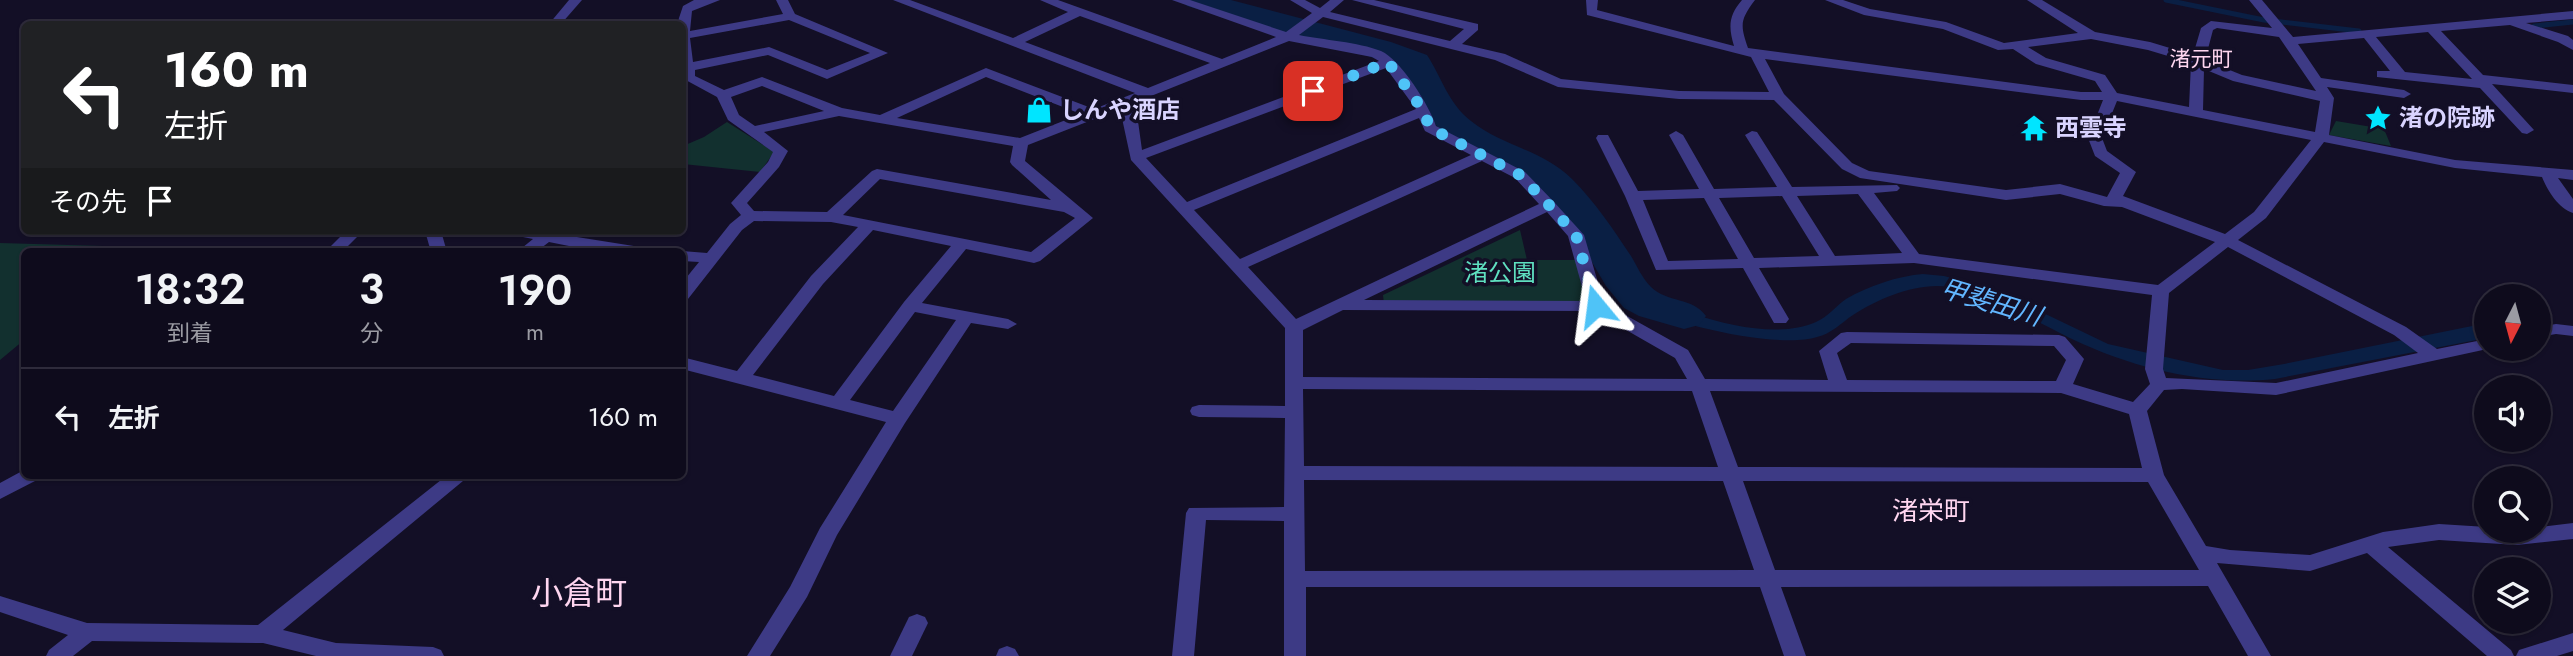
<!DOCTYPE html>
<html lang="ja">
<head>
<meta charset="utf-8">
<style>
  :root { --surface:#0e0b1c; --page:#1c1929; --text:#f1f3f6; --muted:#9b9ba3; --line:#2e2b3b }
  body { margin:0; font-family:Jost,"Noto Sans JP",sans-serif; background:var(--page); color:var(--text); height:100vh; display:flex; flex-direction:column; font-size:26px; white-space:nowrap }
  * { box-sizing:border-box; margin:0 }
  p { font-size:23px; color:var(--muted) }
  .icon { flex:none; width:38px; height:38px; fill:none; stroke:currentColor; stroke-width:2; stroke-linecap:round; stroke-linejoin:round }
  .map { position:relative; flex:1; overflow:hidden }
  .details { position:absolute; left:21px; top:248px; width:665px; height:231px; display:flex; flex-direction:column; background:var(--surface); border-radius:10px; box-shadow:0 2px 5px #0004,0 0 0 2px var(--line) }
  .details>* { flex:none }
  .hud { position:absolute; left:21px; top:21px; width:665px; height:214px; border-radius:10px; box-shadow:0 2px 5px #0004,0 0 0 2px var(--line); background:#202124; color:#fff; overflow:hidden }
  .needle { width:46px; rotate:186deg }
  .controls { position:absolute; left:2474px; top:284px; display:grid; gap:14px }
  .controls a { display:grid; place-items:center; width:77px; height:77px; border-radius:50%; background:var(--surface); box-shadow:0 2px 5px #0004,0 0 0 2px var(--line); font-size:35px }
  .pin { position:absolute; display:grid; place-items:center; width:60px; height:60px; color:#fff; margin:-30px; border-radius:14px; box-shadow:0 4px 10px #0006 }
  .me { position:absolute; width:77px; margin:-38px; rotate:344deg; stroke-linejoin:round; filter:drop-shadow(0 0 5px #0008) }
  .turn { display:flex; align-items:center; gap:24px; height:147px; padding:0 28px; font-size:32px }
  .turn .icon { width:91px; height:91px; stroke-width:2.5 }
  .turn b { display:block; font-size:49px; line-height:60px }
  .then { display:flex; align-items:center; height:66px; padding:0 28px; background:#0003; gap:14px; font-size:26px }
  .eta { display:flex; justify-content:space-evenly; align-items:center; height:119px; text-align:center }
  .eta b { font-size:42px; font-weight:600; line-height:49px }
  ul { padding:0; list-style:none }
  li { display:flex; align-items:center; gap:21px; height:98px; padding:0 28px; border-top:2px solid var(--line) }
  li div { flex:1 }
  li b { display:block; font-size:26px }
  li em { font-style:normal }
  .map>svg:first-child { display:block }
  .green { fill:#12302f }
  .water { fill:#0a1f44 }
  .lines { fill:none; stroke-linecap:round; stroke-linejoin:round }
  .stream { stroke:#0a1f44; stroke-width:5 }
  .river { fill:#0a1f44; fill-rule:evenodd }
  .minor { fill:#3d3a85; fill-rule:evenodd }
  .route { stroke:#4fc3f7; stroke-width:12; stroke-dasharray:0 21.6 }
  .labels { text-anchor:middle; stroke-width:7; stroke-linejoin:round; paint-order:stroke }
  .far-neighbourhood-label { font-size:21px; fill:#ffd6f0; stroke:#130f26 }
  .poi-label { font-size:24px; font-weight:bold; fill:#d9d4ff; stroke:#130f26; text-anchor:start }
  .park-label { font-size:24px; fill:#5fe0c0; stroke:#130f26 }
  .water-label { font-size:26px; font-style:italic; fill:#62b6ff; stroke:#130f26 }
  .neighbourhood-label { font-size:26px; fill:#ffd6f0; stroke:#130f26 }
  .near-neighbourhood-label { font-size:32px; fill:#ffd6f0; stroke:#130f26 }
</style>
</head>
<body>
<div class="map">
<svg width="2573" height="656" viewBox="0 0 2573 656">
  <rect width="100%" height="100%" fill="#130f26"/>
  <g class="green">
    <path d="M2336,121L2384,129L2391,146L2329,135Z"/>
    <path d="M727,122L774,152L760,172L683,164V146L704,137Z"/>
    <path d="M1520,230L1527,260H1577L1589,304H1384L1383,295Z"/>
    <path d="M0,243L138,247L133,252H24V340L0,360Z"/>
  </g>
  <path class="water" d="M1923,274L1944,276L1974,284L2031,307L2108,344L2223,370H2248L2284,364L2487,323V338L2275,379C2207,386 2136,369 2074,340C2037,322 1978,287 1937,286C1908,286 1876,300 1853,315C1841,323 1831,334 1817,337C1779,349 1671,325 1637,304C1629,300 1623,293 1618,286C1671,307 1761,346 1816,322C1828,317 1836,306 1846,299C1868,286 1898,276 1923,274Z"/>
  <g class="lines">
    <g class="stream">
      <path d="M2166,0L2264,20L2359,31"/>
      <path d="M2534,26L2573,22"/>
    </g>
    <path class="river" d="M1183,0H1231L1391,42L1427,55C1442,78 1448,103 1471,121C1502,146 1543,150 1572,179C1595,202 1613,229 1631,256C1637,266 1642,278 1651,287C1667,303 1693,297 1706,316L1699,325L1684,329L1639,316L1624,308L1606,286L1572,228L1553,203L1525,177L1464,148L1445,136L1418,103L1401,68L1368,56L1304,41L1187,6Z"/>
    <g class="minor">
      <path d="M569,0H582L561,24H549Z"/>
      <path d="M694,0H720L692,11L690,31L783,14L776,0H788L795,14L888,53L827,79L768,55L695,70V76L724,90L762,77L842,108L880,115L986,68L1094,109L1135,93L893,0H910L1013,38L1068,12L1040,0H1058L1222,59L1276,37L1172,0H1190L1286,32L1312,13L1290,0H1305L1320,8L1330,0H1344L1330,12L1450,41L1464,29L1352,0H1374L1478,24V30L1462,44L1505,54L1561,79L1679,91L1769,92L1751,57L1587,15L1586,0H1598L1597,10L1734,46C1728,26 1729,15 1742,0H1755C1740,20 1740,25 1748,48L2081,92H2102L2095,81L2036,64L2013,49L1998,50L1943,29L1864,15L1825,0H1843L1870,9L1946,22L2004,43L2078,33L2027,0H2042L2095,32L2150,42L2193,55L2201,28L2211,21L2272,28L2249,0H2262L2293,37L2573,11V19L2526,23L2568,36L2573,40V50L2558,42L2510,25L2441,31L2483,75L2573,85V93L2492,84L2534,130L2527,134L2522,133L2480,88L2377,77V71H2390L2364,38L2298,44L2321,78L2404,90L2411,94L2404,98L2327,87L2334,98L2329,135L2455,160L2573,170V180L2558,178L2573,199V213C2559,209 2547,190 2542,177L2455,168L2324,142L2266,218L2238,240L2406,327L2437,349L2487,339V348H2492L2276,395L2182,389L2164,390L2147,411L2164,475L2206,546L2230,550L2310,555L2383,532L2439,524L2487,527V530H2539V527L2573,523V539L2517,545L2439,540L2388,547L2511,650L2514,656H2487L2367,553L2310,571L2217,563L2271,656H2248L2208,586L1781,587L1806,656H1784L1760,587H1306V656H1284V521L1206,520L1194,656H1172L1186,513L1189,508L1284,507L1285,418L1199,417L1192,415L1190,411L1192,407L1199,405L1285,406V328L1131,160L1120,109L1028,145L1025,161L1093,218L1040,261L1034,263L966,249L922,303L1008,319L1017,324L1008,329L971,323L905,423L837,535L807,597L770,656H747L790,587L820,528L886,422L682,369V357L737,371L811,276L858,227L831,222L754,221L742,230L688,299L682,300V283L699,262L682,261V252H678L682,251L707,253L730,224L741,215L731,203L768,162L773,152L728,120L717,97L682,78V24H677L683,6ZM1080,16L1210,63L1148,88L1025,42ZM1323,17L1495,60L1558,87L1679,99L1774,100L1842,169L1860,178L2006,200L2060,194L2104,206L2122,207L2215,242L2158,285L1919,254L1874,193L1897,191L1900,188L1897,185L1792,187L1757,132L1752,131L1745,135L1777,187L1714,189L1683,135L1676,131L1669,135L1699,189L1638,191L1608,135H1598L1596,138L1625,196L1656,270L1743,268L1774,323H1786L1789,319L1759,268L1914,263L2152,295L2145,369L2150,384L2133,402L2073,384L2084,359L2065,337L2059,335L1847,332L1841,333L1819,351L1828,380L1705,379L1688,350L1604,303L1584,235L1554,202L1525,172L1436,126C1429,105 1401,60 1381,51C1358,42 1323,40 1299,35ZM789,20L870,53L827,70L769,47L693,62L690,38ZM2217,28L2279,37L2316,91L2242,75L2205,60L2213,30ZM2428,32L2472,79L2405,72L2376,37ZM2091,39L2148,50L2191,63L2189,107L2117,93L2105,75L2046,58L2028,47ZM1289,41L1372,57L1379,61L1142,150L1137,114L1131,104ZM1765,59L2081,100H2103L2088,138L2095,156L2120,173L2107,197L2060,184L2006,190L1869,171L1852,163L1784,94ZM1386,68L1416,109L1187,202L1146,158ZM2204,69L2233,81L2320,101L2315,132L2203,110ZM986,77L1081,114L1020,138L897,118ZM762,86L824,111L755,126L739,115L731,97ZM2117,101L2311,140L2254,212L2225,234L2123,196L2136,172L2107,151L2102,138ZM839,116L1013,146L1010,162L1012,165L1051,200L877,169L872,171L827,212L754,211L747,203L779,167L788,151L764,132ZM1419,118L1425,131L1471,155L1240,259L1194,210ZM1482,161L1515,178L1539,204L1296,319L1248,267ZM880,179L1064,212L1075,218L1031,252L843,215ZM1858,194L1902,253L1835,256L1797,196ZM1782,196L1819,256L1754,258L1719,198ZM1704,198L1738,259L1668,261L1643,200ZM1547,212L1568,236L1586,301L1364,300ZM873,230L951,246L904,302L834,396L753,375L823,284ZM2228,247L2394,335L2418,353L2276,383L2166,378L2163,369L2169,293ZM1343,310L1593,311L1675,358L1687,379L1303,377V330ZM915,312L956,320L893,411L850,400ZM1851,343L2054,346L2066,360L2056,381L1847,380L1837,353ZM1303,389L1692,391L1718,467L1304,466ZM1710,391L2061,393L2129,414L2142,468L1738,467ZM1304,480L1723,481L1754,570L1305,571ZM1743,481L2148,482L2199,570H1775Z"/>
      <path d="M346,231H363L342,252H325Z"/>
      <path d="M425,231H441L447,252H431Z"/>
      <path d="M506,231H539L640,247L648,252H599L549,242L536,252H517L533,239L508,234Z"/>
      <path d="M2556,324L2573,326V336L2556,334L2539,337V327Z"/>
      <path d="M24,470V476H38L35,481L0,499V483Z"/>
      <path d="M446,476H469L283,630L336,643L433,647L441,650L444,656H316L263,643L92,641L73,656H46L49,650L68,635L0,612V596L87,623L258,625Z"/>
      <path d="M917,614L925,617L928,623L912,656H890L909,617Z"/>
      <path d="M2573,633V651L2557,656H2516L2519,650Z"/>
      <path d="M1007,646L1015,649L1019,656H996L999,649Z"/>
    </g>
  </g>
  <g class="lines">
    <path class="route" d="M1313,91L1388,62L1423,110L1430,128L1520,175L1549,205L1576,235L1596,306"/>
  </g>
  <defs>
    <g id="shop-bare" transform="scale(2.1)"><path d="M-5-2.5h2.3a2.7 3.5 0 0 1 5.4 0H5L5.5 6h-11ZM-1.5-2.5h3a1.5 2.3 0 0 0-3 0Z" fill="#00e5ff" stroke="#130f26" stroke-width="2.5" paint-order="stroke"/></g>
    <g id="sight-bare" transform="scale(2.1)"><path d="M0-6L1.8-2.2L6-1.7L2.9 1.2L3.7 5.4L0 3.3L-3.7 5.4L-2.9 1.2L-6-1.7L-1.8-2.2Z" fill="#00e5ff" stroke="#130f26" stroke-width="2.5" paint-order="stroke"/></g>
    <g id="temple-bare" transform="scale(2.1)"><path d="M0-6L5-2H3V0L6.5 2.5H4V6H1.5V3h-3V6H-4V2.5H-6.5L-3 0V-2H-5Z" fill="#00e5ff" stroke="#130f26" stroke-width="2.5" paint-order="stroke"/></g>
  </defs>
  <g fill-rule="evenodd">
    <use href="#shop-bare" x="1039" y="110"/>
    <use href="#sight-bare" x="2378" y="118"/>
    <use href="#temple-bare" x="2034" y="128"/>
  </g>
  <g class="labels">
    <g class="far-neighbourhood-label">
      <text x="2201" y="66">渚元町</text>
    </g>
    <g class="poi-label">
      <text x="1060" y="118">しんや酒店</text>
      <text x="2399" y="126">渚の院跡</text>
      <text x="2055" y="136">西雲寺</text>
    </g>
    <g class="park-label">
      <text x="1500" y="281">渚公園</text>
    </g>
    <g class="water-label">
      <text transform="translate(1991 302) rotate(17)" y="9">甲斐田川</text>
    </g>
    <g class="neighbourhood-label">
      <text x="1931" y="520">渚栄町</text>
    </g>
    <g class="near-neighbourhood-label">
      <text x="579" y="604">小倉町</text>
    </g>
  </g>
</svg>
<div class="controls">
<a><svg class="needle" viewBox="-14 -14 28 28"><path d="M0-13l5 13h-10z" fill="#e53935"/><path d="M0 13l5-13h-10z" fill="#9b9ba3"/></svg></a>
<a><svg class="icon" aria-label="sound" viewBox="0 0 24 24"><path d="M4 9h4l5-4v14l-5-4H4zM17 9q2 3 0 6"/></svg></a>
<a><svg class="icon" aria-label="search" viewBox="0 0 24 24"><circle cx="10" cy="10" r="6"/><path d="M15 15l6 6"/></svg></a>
<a><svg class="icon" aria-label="layers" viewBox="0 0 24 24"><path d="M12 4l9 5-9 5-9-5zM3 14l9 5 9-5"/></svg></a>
</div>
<div class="pin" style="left:1313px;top:91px;background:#d93025"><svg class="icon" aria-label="arrive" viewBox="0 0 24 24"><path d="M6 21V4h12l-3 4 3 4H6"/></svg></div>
<svg class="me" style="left:1596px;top:306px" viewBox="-20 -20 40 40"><path d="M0-17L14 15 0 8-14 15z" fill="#4fc3f7" stroke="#fff" stroke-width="4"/></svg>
<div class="hud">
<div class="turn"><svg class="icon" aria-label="left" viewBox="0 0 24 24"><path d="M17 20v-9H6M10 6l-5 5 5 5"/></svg><div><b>160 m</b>左折</div></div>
<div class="then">その先<svg class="icon" aria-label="arrive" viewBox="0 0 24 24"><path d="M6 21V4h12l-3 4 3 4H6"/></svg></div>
</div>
<section class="details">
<div class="eta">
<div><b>18:32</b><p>到着</p></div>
<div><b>3</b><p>分</p></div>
<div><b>190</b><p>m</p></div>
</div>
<ul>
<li><svg class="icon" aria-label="left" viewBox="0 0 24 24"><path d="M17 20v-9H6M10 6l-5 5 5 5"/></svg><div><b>左折</b></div><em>160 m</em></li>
</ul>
</section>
</div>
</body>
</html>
